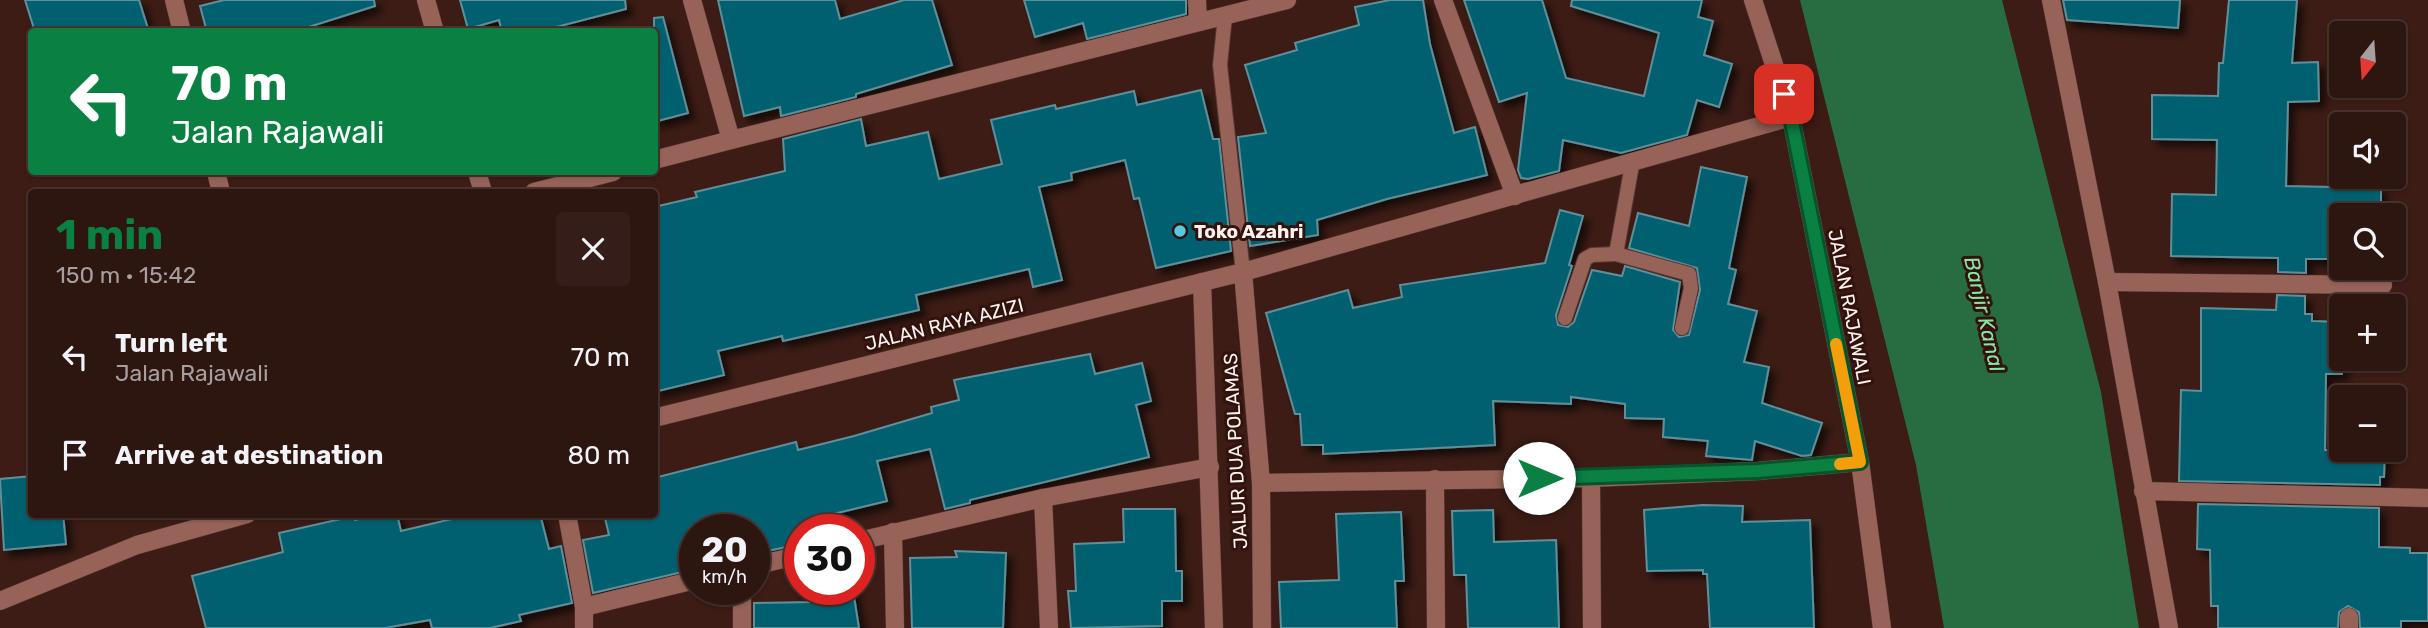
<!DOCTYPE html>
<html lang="en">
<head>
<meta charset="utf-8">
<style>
  :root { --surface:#2d1510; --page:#351e19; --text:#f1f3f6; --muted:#a79f9f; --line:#483430; --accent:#0b8043 }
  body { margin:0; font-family:Rubik,sans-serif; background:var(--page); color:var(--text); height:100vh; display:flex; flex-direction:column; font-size:26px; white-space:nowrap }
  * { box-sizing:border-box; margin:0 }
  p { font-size:23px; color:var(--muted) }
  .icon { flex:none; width:38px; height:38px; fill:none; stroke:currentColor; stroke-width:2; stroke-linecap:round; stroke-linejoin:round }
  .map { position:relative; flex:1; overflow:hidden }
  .panel { position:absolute; left:28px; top:189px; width:630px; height:329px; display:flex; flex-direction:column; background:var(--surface); border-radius:7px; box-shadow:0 2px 5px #0004,0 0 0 2px var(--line) }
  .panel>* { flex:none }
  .guide { position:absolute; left:28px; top:28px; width:630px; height:147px; border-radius:7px; box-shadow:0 2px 5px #0004,0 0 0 2px var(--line); background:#0b8043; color:#fff; overflow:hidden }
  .needle { width:46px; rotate:197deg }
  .buttons { position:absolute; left:2329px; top:21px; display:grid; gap:14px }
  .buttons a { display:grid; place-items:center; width:77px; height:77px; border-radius:7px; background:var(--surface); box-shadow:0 2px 5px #0004,0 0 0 2px var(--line); font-size:35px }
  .speed { position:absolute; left:679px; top:514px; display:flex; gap:14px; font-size:35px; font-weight:700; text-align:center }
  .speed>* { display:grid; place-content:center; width:91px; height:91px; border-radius:50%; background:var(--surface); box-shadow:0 2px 5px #0004,0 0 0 2px var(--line); line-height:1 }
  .speed small { font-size:18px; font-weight:400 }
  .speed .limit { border:10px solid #d22; background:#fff; color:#111 }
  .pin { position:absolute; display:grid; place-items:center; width:60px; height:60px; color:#fff; margin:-30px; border-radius:14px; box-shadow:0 4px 10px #0006 }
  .me { position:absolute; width:77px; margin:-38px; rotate:90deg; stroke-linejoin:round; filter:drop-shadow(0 0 5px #0008) }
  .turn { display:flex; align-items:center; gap:24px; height:147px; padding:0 28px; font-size:32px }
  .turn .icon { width:91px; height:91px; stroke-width:2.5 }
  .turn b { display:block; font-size:49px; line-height:60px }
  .round { display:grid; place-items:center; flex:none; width:74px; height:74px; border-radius:7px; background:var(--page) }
  .summary { display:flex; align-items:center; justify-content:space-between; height:119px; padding:0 28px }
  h1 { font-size:42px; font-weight:700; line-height:52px; color:var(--accent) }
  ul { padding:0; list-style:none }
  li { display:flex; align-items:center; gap:21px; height:98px; padding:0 28px }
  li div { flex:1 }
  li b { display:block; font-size:26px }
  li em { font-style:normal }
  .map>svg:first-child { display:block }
  .water { fill:#286d42 }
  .building { fill:#006170; stroke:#608f9a; stroke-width:2; filter:url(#shadow) }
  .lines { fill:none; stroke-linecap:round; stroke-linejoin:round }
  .service-casing { stroke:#573a34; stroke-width:16 }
  .minor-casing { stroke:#573a34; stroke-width:19 }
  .tertiary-casing { stroke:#573a34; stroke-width:19 }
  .service { stroke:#976257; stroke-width:14 }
  .minor { stroke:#976257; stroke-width:18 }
  .tertiary { stroke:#976257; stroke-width:18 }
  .route-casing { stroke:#07532c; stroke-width:18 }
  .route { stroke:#0b8043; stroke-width:12 }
  .slow { stroke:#f59e0b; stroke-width:12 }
  .poi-dot { fill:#56c9e0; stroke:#32120c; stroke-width:2.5 }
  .labels { text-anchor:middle; stroke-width:6; stroke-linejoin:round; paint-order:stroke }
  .poi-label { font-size:19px; font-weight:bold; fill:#fcf3f1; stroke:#32120c; text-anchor:start }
  .street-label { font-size:19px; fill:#fcf3f1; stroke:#32120c }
  .water-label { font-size:21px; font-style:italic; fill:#88e6a5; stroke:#32120c }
</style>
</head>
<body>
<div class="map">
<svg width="2428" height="628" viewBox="0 0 2428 628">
  <defs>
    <filter id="shadow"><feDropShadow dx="6" dy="6" stdDeviation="3.5" flood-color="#0009"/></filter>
  </defs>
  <rect width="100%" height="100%" fill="#3c1c15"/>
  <path class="water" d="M1800,0H2002L2101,392L2139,628H1944L1916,465Z"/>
  <g class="building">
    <path d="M25,0H139L149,32H35Z"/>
    <path d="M224,0H374L375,6L293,32H207L200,6Z"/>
    <path d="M460,0H625L626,9L537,32H502L499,20L468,29Z"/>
    <path d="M718,0H835L840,19L904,0H932L952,65L856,94V97L781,116L780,107L744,116Z"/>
    <path d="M1024,0H1186V14L1087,39L1083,23L1035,37Z"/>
    <path d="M1390,0H1423L1430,44L1454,133L1475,127L1487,175L1387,199L1317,220L1318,235L1250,246L1238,137L1266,133L1245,65L1297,50L1295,43L1359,25L1355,7Z"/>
    <path d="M1464,0H1542L1566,78L1644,96L1659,33L1571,6L1572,0H1702L1698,17L1713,21L1704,55L1732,64L1719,107L1697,100L1687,135L1621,153L1563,140L1559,171L1528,179L1521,178L1518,170L1527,93L1499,102Z"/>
    <path d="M2063,0H2180L2178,28L2067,20Z"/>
    <path d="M2229,0H2297L2292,63L2318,62L2319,101L2288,102L2286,186L2381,188V215H2342V259H2306V273L2278,272V258L2171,256L2172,194L2216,195L2217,140L2152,139V95L2218,96L2219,63H2223Z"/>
    <path d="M663,17L688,113L654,122V18Z"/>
    <path d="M1201,90L1213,139H1219L1231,251L1156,268L1139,198L1134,199L1125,160L1071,173L1072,180L1039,187L1062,280L1033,287L1029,269L916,295L919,310L783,341L782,336L718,351L724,375L654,392V207L697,197L695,192L785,171L783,139L861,119L866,146L928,132L939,179L1002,164L991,120L1055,105L1056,109L1134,91L1137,105Z"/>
    <path d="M1701,167L1747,177L1729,268L1736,270L1728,304L1757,311L1744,362L1769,367L1762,403L1822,423L1811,455L1802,456L1755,441L1752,460L1706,456L1708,441L1663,437L1664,419L1625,418V404L1571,397V404L1493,401L1495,445L1323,454V445H1302L1300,414H1295L1266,313L1348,290L1353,308L1402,297L1400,285L1545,263L1560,210L1583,216L1569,265L1572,266L1556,315L1558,325L1568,327L1574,322L1592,270L1622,276L1625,266L1680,282L1673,330L1679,337L1689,335L1700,290L1697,268L1629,248L1638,213L1689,226Z"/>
    <path d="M2277,295L2305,296V314H2312V321L2342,322V374H2326L2325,450H2385L2384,477H2380V485L2179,481L2181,390L2201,391V308L2276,310Z"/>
    <path d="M1090,354L1095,374L1142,363L1151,401L1136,405L1149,457L970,500V503L945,509L930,449L877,461L887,501L829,515L832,530H800V544L754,554V530H695V569L593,593L583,540L609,535L604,514H654V478L796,442L798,450L854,436L932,413L931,407L959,400L954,380Z"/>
    <path d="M32,476V514H63L66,544L4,550L0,479Z"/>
    <path d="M2198,504L2379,508V547L2410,548V553H2428V621H2401V628H2360L2359,612L2348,606L2339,612L2338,628H2218V606H2211L2210,550L2197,549Z"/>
    <path d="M1703,505L1743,506L1742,522L1810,520L1814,628H1710L1707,574H1703V570L1647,571L1644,510Z"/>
    <path d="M1123,509H1175L1176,571H1182V601H1162V626L1071,628L1068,591H1076L1074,544L1124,542Z"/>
    <path d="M1493,510L1494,542L1556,540L1559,628H1468L1466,575H1454L1452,511Z"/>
    <path d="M1401,512L1404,581H1395L1397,628H1281L1279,582L1339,580L1336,514Z"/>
    <path d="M380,514H397L401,531L473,514H540L549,549L561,546L572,603L519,615L521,621L490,628H432L430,620L385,628H206L192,576L283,552L279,533L354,516L355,520Z"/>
    <path d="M955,551L1006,553L1003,628H912L910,558L957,557Z"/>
    <path d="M813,590H853L859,628H754V603L815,602Z"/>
  </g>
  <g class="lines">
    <g class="service-casing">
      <g id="service">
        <path d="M1225,16L1220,65L1243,272"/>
        <path d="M1632,165L1616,254L1689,274L1691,288L1682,328"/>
        <path d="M1565,318L1585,259L1592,255L1616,254"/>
      </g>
    </g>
    <g class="minor-casing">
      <g id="minor">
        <path d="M174,0L182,32"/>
        <path d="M692,0L731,140L1287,0"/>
        <path d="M1197,0L1198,21"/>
        <path d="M1443,0L1515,196"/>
        <path d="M654,160L731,140"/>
        <path d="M216,172L221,192"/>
        <path d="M534,192L613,172"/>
        <path d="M1243,272L1791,117"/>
        <path d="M2107,282L2383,285"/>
        <path d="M1591,478L1758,471L1860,462"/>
        <path d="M1435,479L1436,628"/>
        <path d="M1261,483L1591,478L1592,628"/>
        <path d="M2143,491L2428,498"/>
        <path d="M1043,498L1049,628"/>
        <path d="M567,514L584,607V628"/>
        <path d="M893,532L895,628"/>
        <path d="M859,541L1043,498L1210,467"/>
        <path d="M754,566L800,555"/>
        <path d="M742,590V628"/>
        <path d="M0,601L137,545L247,514"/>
        <path d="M584,607L695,580"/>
        <path d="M2349,628V617"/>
      </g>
    </g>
    <g class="tertiary-casing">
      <g id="tertiary">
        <path d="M426,0L435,32"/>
        <path d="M1753,0L1791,117L1860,462L1882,628"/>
        <path d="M2051,0L2107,282L2169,628"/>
        <path d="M477,172L483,192"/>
        <path d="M1202,282L1214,628"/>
        <path d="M654,418L1243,272L1261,483L1262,628"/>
      </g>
    </g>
    <use href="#service" class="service"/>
    <use href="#minor" class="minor"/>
    <use href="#tertiary" class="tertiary"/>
  </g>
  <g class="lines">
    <g class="route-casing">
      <path id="route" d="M1539,478L1758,471L1860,462L1791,117L1784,94"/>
    </g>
    <use href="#route" class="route"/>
    <path class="slow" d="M1836,344L1860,462L1840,464"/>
  </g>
  <circle class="poi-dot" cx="1180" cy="231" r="7"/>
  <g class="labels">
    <g class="poi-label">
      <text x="1194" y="238">Toko Azahri</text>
    </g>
    <g class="street-label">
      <text transform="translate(1850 307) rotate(79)" y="7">JALAN RAJAWALI</text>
      <text transform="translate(944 324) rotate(-14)" y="7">JALAN RAYA AZIZI</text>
      <text transform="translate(1235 451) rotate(-93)" y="7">JALUR DUA POLAMAS</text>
    </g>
    <g class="water-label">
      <text transform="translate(1984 314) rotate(77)" y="7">Banjir Kanal</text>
    </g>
  </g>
</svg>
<div class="buttons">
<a><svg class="needle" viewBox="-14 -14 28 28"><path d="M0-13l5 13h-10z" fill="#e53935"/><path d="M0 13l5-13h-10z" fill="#a79f9f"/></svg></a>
<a><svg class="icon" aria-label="sound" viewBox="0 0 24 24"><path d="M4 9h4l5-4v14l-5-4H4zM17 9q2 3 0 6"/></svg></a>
<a><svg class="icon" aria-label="search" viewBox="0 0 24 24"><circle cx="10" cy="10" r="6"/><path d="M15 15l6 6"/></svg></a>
<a>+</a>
<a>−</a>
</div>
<div class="speed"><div>20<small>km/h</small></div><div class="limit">30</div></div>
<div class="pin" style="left:1784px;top:94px;background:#d93025"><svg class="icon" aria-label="arrive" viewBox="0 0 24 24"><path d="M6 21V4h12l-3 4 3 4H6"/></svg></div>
<svg class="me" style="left:1539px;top:478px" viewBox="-20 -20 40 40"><circle r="19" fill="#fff"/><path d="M0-13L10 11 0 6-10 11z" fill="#0b8043"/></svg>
<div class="guide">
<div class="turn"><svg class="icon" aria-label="left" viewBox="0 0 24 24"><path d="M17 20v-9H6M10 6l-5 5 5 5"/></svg><div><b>70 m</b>Jalan Rajawali</div></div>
</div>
<section class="panel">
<div class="summary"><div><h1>1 min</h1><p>150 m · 15:42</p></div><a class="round"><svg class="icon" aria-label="close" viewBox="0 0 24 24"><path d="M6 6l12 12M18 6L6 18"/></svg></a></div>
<ul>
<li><svg class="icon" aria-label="left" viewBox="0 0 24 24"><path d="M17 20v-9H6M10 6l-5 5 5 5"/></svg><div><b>Turn left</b><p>Jalan Rajawali</p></div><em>70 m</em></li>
<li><svg class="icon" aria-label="arrive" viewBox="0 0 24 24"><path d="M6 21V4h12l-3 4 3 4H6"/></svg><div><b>Arrive at destination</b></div><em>80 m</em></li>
</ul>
</section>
</div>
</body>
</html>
